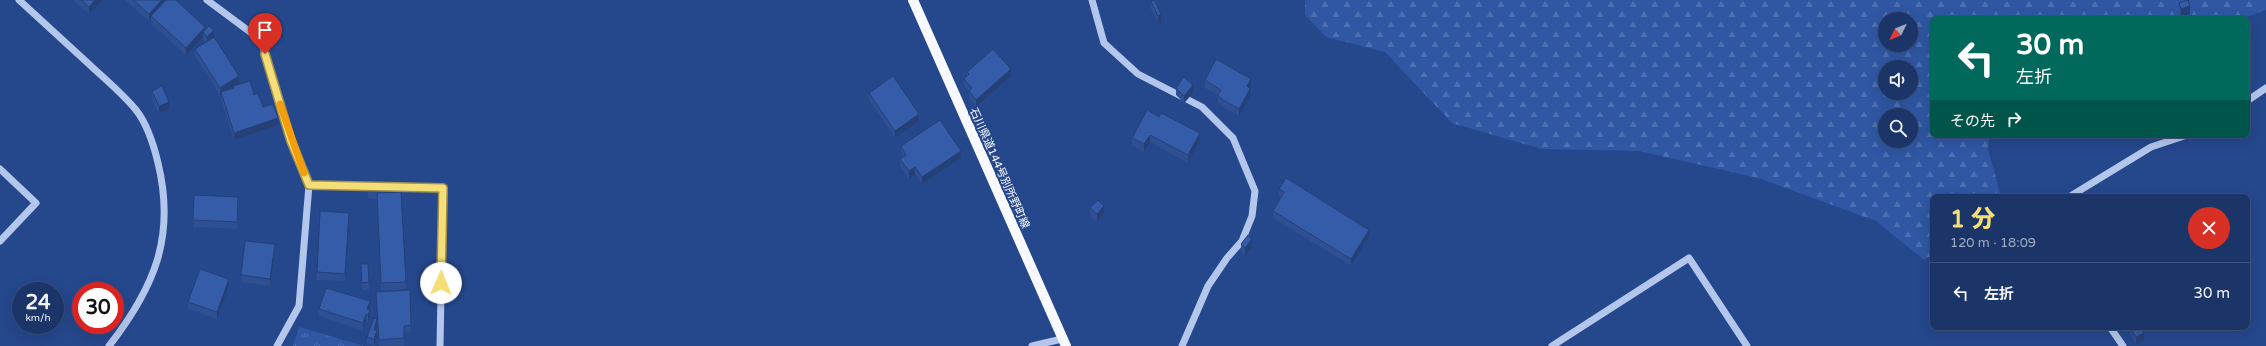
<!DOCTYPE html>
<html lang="ja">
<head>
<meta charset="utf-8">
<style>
  :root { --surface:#1c3569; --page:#294071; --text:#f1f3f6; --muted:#a0abc0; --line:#3a507d; --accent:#f5de77 }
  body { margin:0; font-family:"Varela Round","Noto Sans JP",sans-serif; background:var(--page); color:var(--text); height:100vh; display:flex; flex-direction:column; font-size:15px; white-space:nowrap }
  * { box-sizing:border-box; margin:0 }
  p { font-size:13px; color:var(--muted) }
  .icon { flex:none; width:22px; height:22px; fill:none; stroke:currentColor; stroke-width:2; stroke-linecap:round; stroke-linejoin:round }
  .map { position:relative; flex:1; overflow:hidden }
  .side { position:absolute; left:1930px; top:194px; width:320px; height:136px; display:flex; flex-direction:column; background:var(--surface); border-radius:8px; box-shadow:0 4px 16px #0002,0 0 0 1px var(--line) }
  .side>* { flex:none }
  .guide { position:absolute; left:1930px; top:16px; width:320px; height:122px; border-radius:8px; box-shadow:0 4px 16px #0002,0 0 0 1px var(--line); background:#00695c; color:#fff; overflow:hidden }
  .needle { width:26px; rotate:227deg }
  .buttons { position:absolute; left:1878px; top:12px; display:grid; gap:8px }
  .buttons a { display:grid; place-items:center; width:40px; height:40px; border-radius:50%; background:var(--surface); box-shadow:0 4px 16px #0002,0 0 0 1px var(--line); font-size:20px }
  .speed { position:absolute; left:12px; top:282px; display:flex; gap:8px; font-size:20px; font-weight:700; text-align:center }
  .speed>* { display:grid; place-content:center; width:52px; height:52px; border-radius:50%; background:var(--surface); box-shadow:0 4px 16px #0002,0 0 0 1px var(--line); line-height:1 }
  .speed small { font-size:10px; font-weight:400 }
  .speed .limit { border:6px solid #d22; background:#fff; color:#111 }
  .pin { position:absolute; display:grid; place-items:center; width:34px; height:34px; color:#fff; margin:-41px -17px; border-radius:50% 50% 50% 0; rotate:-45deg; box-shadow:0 0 4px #0007 }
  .pin .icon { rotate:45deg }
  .me { position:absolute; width:44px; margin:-22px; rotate:1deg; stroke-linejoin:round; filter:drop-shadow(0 0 3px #0008) }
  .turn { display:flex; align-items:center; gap:14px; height:84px; padding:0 20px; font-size:18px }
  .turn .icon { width:52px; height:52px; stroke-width:2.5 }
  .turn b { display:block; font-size:28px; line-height:34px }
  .then { display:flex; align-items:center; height:38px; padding:0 20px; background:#0003; gap:8px; font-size:15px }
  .round { display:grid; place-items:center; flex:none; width:42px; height:42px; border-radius:21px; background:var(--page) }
  .overview { display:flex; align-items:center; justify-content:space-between; height:68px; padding:0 20px }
  h1 { font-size:24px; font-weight:800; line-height:30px; color:var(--accent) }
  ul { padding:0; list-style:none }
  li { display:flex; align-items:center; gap:12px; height:60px; padding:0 20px; border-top:1px solid var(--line) }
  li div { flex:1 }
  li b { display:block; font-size:15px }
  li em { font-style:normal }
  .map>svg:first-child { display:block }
  .forest { fill:url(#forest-firs); fill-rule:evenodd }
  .park { fill:url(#park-tufts) }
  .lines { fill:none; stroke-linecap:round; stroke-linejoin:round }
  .minor { stroke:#b3c6eb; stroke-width:7 }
  .major { stroke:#f8f9fe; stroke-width:10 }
  .wall { fill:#2e4f91; fill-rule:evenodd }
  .shaded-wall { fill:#254076 }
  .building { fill:#355ca9; stroke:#254076 }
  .route-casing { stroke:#9f904d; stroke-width:10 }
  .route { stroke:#f5de77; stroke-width:7 }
  .slow { stroke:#f59e0b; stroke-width:7 }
  .labels { text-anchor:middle; stroke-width:4; stroke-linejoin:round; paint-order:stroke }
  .street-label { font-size:11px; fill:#fff; stroke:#25478c }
</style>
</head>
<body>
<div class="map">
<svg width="2266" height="346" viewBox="0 0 2266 346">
  <defs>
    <pattern id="forest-firs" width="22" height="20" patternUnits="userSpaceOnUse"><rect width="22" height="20" fill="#2f57a4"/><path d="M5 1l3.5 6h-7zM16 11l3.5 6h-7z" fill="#4e70b2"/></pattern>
    <pattern id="park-tufts" width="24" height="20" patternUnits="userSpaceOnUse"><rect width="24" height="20" fill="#2f57a4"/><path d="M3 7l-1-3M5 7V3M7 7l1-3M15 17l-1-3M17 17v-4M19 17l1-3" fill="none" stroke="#4e70b2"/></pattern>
  </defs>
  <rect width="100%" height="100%" fill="#25478c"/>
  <path class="forest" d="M1305,0H2266V10L2241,19H1933V135H1990L1988,149L2001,197H1933V254L1924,260L1876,221L1758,178L1639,151L1542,149L1452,123L1385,52L1326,37L1305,15ZM1885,19H1911V45H1885ZM1885,67H1911V93H1885ZM1885,115H1911V141H1885Z"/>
  <path class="park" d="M299,327L364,346H293Z"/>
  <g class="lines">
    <g class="minor">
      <path d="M19,0C43,22 67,44 91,66C106,80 123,94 136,110C147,124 154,146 158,163C176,237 154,288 109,346"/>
      <path d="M207,0L261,40L291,141L309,185L299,306L277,346"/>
      <path d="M1092,0L1104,43L1138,74L1202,107L1233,138L1255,191L1252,216L1242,241L1227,258L1208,286L1182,346"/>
      <path d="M2247,101L2266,88"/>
      <path d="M0,169L36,203L0,241"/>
      <path d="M309,185L443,188L440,346"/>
      <path d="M2069,197L2151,147L2187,135"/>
      <path d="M2110,327L2123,346"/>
      <path d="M1032,346L1062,339"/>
      <path d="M1552,346L1689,258L1747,346"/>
    </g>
    <path class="major" d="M913,0L1066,346"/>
  </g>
  <g class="wall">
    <path d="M73,0H102L89,14Z"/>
    <path d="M125,0H176L214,37L239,83L236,85L254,95L263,107L278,125L234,140L221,100V95L220,96L195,56V49L205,42L203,40V37L186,55L151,24V19L149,21ZM233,87V89L228,90Z"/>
    <path d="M1151,1L1161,22L1158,23L1151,9Z"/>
    <path d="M2179,3L2190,14L2181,17L2179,11Z"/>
    <path d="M967,72L1011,76L976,107L969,98V91L964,86V79L967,76Z"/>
    <path d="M1205,80L1251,86L1249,88L1250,96L1239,116L1223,107L1218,102V95L1205,88Z"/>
    <path d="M1176,88L1193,93L1184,103L1176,95Z"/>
    <path d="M152,91L169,109L159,114L152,99Z"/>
    <path d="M869,93L919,121L895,138L869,100Z"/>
    <path d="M1147,110L1200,140L1188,163L1150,142L1144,152L1132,146V138Z"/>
    <path d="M901,146L961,158L922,184L915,174L909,179L900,166V159L903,157L901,153Z"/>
    <path d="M377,186V193L406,282V289L381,291L377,199L368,198V191Z"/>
    <path d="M1279,189L1369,237L1351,266L1273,218V211L1281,197L1279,196Z"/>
    <path d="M238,197L237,229L193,227V220Z"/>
    <path d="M1090,208L1104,213L1097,222L1090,216Z"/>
    <path d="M349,220L345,281L317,280V272Z"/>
    <path d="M1241,244L1252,247L1245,255L1241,251Z"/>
    <path d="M275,251L270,286L241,282V275Z"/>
    <path d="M368,264L369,290H362L361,271Z"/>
    <path d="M229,286L217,319L188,309V302Z"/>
    <path d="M376,292L411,325V332L404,333V346H379Z"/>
    <path d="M319,309H370V317L368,322L366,321L363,331L319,316Z"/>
    <path d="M377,327L376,330L377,338L374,346L367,344V337Z"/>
    <path d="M2130,328L2144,340L2136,345L2130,335Z"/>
  </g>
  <g class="shaded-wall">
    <path d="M95,0H102L89,14V7Z"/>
    <path d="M162,0H166L151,16V19L149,21V14Z"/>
    <path d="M2190,6V14L2181,17V9Z"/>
    <path d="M1161,14V22L1158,23V16Z"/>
    <path d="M205,27V34L203,32V37L186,55V48Z"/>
    <path d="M214,30V37L207,44V37Z"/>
    <path d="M1011,69V76L976,107V100Z"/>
    <path d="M239,76V83L221,94V92V95L220,96V88Z"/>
    <path d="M1251,79V86L1247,94V86Z"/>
    <path d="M2248,80V87L2247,88V81Z"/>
    <path d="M1193,85V93L1184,103V96Z"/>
    <path d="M1250,89V96L1239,116V109Z"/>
    <path d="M169,102V109L159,114V106Z"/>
    <path d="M919,114V121L895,138V131Z"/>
    <path d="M278,118V125L234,140V133Z"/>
    <path d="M1200,133V140L1188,163V155Z"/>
    <path d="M1150,135V142L1144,152V144Z"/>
    <path d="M961,151V158L922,184V177Z"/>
    <path d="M915,167V174L909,179V171Z"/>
    <path d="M1104,206V213L1097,222V214Z"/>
    <path d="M349,213V220L345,281V274Z"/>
    <path d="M1369,230V237L1351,266V259Z"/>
    <path d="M1252,239V247L1245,255V248Z"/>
    <path d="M275,244V251L270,286V279Z"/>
    <path d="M229,279V286L217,319V312Z"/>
    <path d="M370,301V309L368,315L367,309Z"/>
    <path d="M370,310V317L368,322V315Z"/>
    <path d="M366,314V321L363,331V323Z"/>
    <path d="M377,319V327L374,337V330Z"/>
    <path d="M377,330V338L374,346V339Z"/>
    <path d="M2144,333V340L2136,345V337Z"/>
  </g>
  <g class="building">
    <path d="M81,0H95L89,7Z"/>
    <path d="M133,0H162L149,14Z"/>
    <path d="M166,0H176L205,27L186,48L151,16Z"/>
    <path d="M1154,0L1161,14L1158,16L1151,1Z"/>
    <path d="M2188,0L2190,6L2181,9L2179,3Z"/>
    <path d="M209,26L214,30L207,37L203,32Z"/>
    <path d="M214,37L239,76L220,88L195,49Z"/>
    <path d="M993,49L1011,69L976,100L969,91L972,88L964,79L969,74L967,72Z"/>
    <path d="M1216,59L1251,79L1247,86L1250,89L1239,109L1223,100L1218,95L1221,90L1205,80Z"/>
    <path d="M893,76L919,114L895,131L869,93Z"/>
    <path d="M1184,77L1193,85L1184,96L1176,88Z"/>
    <path d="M250,81L254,95L258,93L263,107L273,104L278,118L234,133L221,92L234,88L233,86Z"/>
    <path d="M162,86L169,102L159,106L152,91Z"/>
    <path d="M1147,110L1159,117L1161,113L1200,133L1188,155L1150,135L1144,144L1132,138Z"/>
    <path d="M940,120L961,151L922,177L915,167L909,171L900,159L906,155L901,146Z"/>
    <path d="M1286,178L1369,230L1351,259L1273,211L1284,192L1279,189Z"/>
    <path d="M369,185L377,186V192L368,191Z"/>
    <path d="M401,192L406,282L381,283L377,193Z"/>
    <path d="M194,195L238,197L237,222L193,220Z"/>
    <path d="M1098,200L1104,206L1097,214L1090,208Z"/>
    <path d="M320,211L349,213L345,274L317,272Z"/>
    <path d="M1248,235L1252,239L1245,248L1241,244Z"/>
    <path d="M245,241L275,244L270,279L241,275Z"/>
    <path d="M361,264H368L369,282L362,283Z"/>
    <path d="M200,269L229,279L217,312L188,302Z"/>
    <path d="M326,288L370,301L367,309L370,310L368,315L366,314L363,323L319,309Z"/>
    <path d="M410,290L411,325L404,326V338L379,340L376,292Z"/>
    <path d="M374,318L377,319L374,330H377L374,339L367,337Z"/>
    <path d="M2131,327H2140L2144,333L2136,337L2130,328Z"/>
  </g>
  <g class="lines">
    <g class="route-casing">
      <path id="route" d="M265,54L291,141L309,185L443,188L441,283"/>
    </g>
    <use href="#route" class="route"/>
    <path class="slow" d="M280,104L304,173"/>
  </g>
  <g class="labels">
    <g class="street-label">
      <text transform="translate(1000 168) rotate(66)" y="4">石川県道144号別所野町線</text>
    </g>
  </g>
</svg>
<div class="buttons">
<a><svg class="needle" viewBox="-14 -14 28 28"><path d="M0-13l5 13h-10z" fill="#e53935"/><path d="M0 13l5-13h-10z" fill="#a0abc0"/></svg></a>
<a><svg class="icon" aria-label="sound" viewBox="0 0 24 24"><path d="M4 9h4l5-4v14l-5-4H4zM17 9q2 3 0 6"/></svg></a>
<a><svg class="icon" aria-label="search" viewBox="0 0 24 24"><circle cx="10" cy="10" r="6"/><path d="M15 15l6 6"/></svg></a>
</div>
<div class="speed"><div>24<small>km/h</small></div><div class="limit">30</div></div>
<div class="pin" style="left:265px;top:54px;background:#d93025"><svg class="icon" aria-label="arrive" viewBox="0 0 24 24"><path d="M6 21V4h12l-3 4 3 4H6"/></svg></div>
<svg class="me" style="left:441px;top:283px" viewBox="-20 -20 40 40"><circle r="19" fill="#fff"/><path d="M0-13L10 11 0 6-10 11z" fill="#f5de77"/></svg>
<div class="guide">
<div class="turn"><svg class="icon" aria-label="left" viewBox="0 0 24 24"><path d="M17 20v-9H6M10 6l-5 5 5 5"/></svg><div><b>30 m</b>左折</div></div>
<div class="then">その先<svg class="icon" aria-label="right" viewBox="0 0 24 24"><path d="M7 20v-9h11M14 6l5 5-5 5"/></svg></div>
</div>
<section class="side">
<div class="overview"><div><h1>1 分</h1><p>120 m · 18:09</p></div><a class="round" style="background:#d93025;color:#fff"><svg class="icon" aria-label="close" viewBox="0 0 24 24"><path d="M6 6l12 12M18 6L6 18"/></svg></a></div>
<ul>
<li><svg class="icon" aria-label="left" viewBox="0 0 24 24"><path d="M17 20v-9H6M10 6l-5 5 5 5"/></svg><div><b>左折</b></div><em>30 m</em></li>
</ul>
</section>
</div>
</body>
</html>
